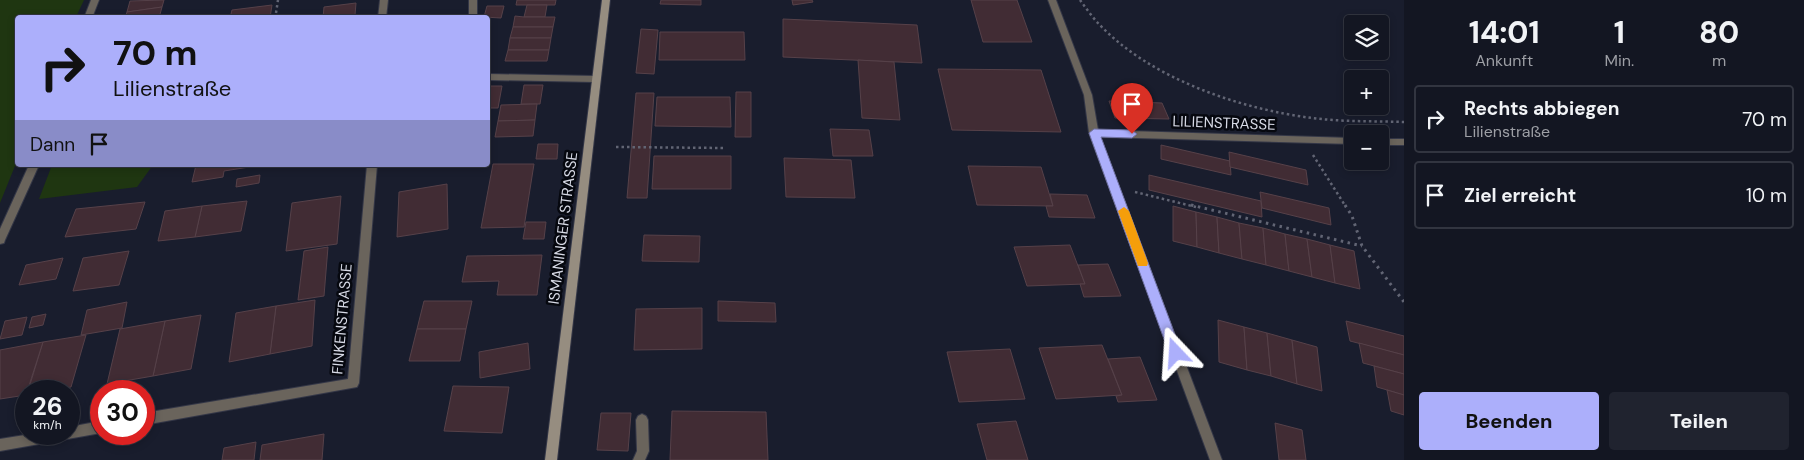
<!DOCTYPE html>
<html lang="de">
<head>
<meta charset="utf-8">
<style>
  :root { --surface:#131622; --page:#20232f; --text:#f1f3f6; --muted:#9d9fa5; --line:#323540; --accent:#acaffb }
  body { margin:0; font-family:"DM Sans",sans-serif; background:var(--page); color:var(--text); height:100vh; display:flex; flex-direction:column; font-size:19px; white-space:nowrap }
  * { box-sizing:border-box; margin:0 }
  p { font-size:16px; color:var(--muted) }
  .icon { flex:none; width:28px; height:28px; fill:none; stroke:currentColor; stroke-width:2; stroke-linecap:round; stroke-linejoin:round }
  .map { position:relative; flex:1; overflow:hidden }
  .details { display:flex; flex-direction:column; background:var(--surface); width:400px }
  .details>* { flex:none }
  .guide { position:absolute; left:15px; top:15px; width:475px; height:152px; border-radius:5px; box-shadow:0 2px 8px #0003,0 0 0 1px var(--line); background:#acaffb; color:#111; overflow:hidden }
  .controls { position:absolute; left:1344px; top:15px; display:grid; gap:10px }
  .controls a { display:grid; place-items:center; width:45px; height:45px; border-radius:5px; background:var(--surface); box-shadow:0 2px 8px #0003,0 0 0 1px var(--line); font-size:25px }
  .speed { position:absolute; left:15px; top:380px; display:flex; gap:10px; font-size:25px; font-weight:700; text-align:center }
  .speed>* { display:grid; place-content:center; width:65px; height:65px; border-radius:50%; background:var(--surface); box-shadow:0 2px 8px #0003,0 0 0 1px var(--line); line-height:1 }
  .speed small { font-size:12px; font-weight:400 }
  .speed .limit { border:8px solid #d22; background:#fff; color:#111 }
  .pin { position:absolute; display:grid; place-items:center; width:42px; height:42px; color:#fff; margin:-51px -21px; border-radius:50% 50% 50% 0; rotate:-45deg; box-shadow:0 0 5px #0007 }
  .pin .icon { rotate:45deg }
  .me { position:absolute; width:55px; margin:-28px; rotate:340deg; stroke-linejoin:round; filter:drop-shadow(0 0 4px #0008) }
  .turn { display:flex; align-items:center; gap:18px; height:105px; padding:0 15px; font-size:22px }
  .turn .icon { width:65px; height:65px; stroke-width:2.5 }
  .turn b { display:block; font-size:35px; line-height:42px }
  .then { display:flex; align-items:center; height:48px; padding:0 15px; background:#0003; gap:10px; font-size:19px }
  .eta { display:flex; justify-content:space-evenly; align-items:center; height:85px; text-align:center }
  .eta b { font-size:30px; font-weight:800; line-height:35px }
  .action { display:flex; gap:10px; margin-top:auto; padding:10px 15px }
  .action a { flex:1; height:58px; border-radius:5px; background:var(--accent); color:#111; font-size:20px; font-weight:800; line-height:58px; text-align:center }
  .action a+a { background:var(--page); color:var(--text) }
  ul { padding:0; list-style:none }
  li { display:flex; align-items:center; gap:15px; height:68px; margin:0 10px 8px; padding:0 5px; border:2px solid var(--line); border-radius:5px }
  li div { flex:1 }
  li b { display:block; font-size:19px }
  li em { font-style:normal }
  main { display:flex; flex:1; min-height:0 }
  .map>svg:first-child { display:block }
  .green { fill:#1f3611 }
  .building { fill:#412c34; stroke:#564149 }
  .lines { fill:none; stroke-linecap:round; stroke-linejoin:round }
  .lane-casing { stroke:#343747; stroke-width:2 }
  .street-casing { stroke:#343747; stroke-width:2 }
  .secondary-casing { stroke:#343747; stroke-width:2 }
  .path-far1 { stroke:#626574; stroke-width:2.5; stroke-dasharray:2.5 3; stroke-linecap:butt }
  .path { stroke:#626574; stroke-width:3; stroke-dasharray:2.5 4.5; stroke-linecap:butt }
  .lane { fill:#6a645c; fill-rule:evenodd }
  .street { fill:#6a645c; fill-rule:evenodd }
  .secondary { fill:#968d80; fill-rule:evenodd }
  .route { fill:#acaffb; stroke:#7072a3 }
  .slow { fill:#f59e0b }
  .labels { text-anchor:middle; stroke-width:5; stroke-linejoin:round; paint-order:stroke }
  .street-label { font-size:15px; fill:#d7dae6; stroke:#06080f }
</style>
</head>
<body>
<main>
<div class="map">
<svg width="1404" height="460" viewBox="0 0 1404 460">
  <rect width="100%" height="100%" fill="#191d2d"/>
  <g class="green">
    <path d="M0,0H84L76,17L18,18L17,161L0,203Z"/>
    <path d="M52,165H153L137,187L39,199Z"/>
  </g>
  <g class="building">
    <path d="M164,0L162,7L127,12L130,1Z"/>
    <path d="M517,0H556L555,5H516Z"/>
    <path d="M661,0H701V5L660,4Z"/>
    <path d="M792,0H812L813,2L793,5Z"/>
    <path d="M971,0H1017L1032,42H983Z"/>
    <path d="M356,3L355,15L323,18L324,7Z"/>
    <path d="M272,5L270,18H230L232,10Z"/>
    <path d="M527,5H547L545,17H524Z"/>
    <path d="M487,6H504L501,18L484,17Z"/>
    <path d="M162,7L159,18H125L127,12Z"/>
    <path d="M515,16L524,17H555L553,27H513Z"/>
    <path d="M783,19L917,25L922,63L783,57Z"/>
    <path d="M513,27H553L551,38H510Z"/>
    <path d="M641,29L658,30L654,74L636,73Z"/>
    <path d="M660,32H744L745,60H659Z"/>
    <path d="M510,38H551L549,50H508Z"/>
    <path d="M508,50H549L547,61H505Z"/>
    <path d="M858,60L894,62L900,120L862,118Z"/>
    <path d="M938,69L1041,70L1061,132L952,130Z"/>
    <path d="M524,85H543L540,104H521Z"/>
    <path d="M488,86H502L498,108H488Z"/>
    <path d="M736,92H751V137H735Z"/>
    <path d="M636,93H654L647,198H627Z"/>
    <path d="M657,97H730L731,127L655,126Z"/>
    <path d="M1109,101L1162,103L1169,119L1115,118Z"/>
    <path d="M537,104L535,120L498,121L501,105Z"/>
    <path d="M535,120L533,136L495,137L498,121Z"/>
    <path d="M830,129L869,130L873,156H833Z"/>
    <path d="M538,144H558L557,159H536Z"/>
    <path d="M1161,145L1230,161L1231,175L1161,159Z"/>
    <path d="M1229,152L1306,170L1308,185L1230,167Z"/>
    <path d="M654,156H731V189H652Z"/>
    <path d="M784,158L851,160L855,198L786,197Z"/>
    <path d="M493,164H534L524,227L481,228Z"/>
    <path d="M196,165H262L224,171L223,177L192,182Z"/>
    <path d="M968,166L1041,167L1053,206L977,205Z"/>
    <path d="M260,175L259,183L236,187L237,179Z"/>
    <path d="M1149,175L1261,201L1262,217L1149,190Z"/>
    <path d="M447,184L448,229L397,237L399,192Z"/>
    <path d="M1260,192L1329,208L1331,225L1262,208Z"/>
    <path d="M1050,194L1087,195L1095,218L1049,217L1046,206H1053Z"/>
    <path d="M341,196L337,244L286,251L292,203Z"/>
    <path d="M247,201L241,231L195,237L202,206Z"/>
    <path d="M145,202L136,229L65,237L76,209Z"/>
    <path d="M202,206L195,237L158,241L165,211Z"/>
    <path d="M1173,206L1196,212L1197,247L1173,241Z"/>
    <path d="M1196,212L1217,217L1219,253L1197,247Z"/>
    <path d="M1217,217L1239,223L1242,259L1219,253Z"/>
    <path d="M526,222H546L544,239H523Z"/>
    <path d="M1239,223L1263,228L1266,265L1242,259Z"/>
    <path d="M1263,228L1285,234L1289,271L1266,265Z"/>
    <path d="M1285,234L1307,239L1312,277L1289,271Z"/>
    <path d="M644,235L700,236L699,262L642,261Z"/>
    <path d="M1307,239L1330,245L1335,283L1312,277Z"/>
    <path d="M1070,245L1085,284L1027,286L1014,247Z"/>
    <path d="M1330,245L1354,251L1360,289L1335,283Z"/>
    <path d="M328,247L324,296L298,300L304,251Z"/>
    <path d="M129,251L119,285L73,291L83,258Z"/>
    <path d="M542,255L537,295H497L499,281L462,282L467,256Z"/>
    <path d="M63,258L56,279L19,285L26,265Z"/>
    <path d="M1108,264L1121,296L1084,297L1080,284H1085L1078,265Z"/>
    <path d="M315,300L312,346L270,354L276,306Z"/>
    <path d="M424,301H472L466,329H417Z"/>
    <path d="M718,301L775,303L776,322L718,321Z"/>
    <path d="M127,302L122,328L81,335L87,310Z"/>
    <path d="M276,306L270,354L229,362L236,313Z"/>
    <path d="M702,308V349L634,350L636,309Z"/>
    <path d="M46,314L43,325L29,328L32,317Z"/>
    <path d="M201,315L191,369L153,376L165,321Z"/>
    <path d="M27,317L22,335L0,339L5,321Z"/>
    <path d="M1218,320L1244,327L1247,370L1219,362Z"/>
    <path d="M165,321L153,376L107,384L120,329Z"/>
    <path d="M1346,321L1404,336V355L1350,341Z"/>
    <path d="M1244,327L1267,333L1271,376L1247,370Z"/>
    <path d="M417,329H466L460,361H409Z"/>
    <path d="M1267,333L1292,340L1297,384L1271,376Z"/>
    <path d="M86,335L71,387L46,391H28L43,342Z"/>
    <path d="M1292,340L1317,347L1322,391L1297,384Z"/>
    <path d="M43,342L26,395L0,399V350Z"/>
    <path d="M528,343L530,369L480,378L479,352Z"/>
    <path d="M1359,343L1404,355V374L1363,363Z"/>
    <path d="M1102,345L1122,395L1056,399L1039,348Z"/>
    <path d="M1010,349L1025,399L959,402L947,352Z"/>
    <path d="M1140,357L1157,400L1118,402L1116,396L1122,395L1108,359Z"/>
    <path d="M1374,366L1404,374V395L1377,387Z"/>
    <path d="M453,386L509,387L502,433L444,431Z"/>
    <path d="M1387,390L1404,395V415L1391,411Z"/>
    <path d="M672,411L766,412L768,460H670Z"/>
    <path d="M601,413H631L628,451L597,450Z"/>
    <path d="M1016,421L1028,460H987L977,424Z"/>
    <path d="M1275,423L1302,430L1306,460H1279Z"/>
    <path d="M324,434L322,460H260L262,445Z"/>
    <path d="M256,442L254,460H222L224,448Z"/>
  </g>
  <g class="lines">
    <g class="lane-casing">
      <g id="lane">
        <rect x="469" y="0" width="8" height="18"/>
        <path d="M642,414L646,416L648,420L649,451L645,460H633L637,451L636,420L638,416Z"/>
      </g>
    </g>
    <g class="street-casing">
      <g id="street">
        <path d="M91,0H99L92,18H84Z"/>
        <path d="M380,0H388L386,18H378Z"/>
        <path d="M1048,0H1056L1092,95L1098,130L1352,138V144L1100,137L1222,460H1210L1089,133L1084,95Z"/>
        <path d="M488,74L595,76L599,79L595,82L488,80Z"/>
        <rect x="1380" y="139" width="24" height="6"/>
        <path d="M29,165H39L5,240L4,243L0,244V229Z"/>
        <path d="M367,165H377L359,383L357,387L144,425V413L348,379Z"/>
        <path d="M101,421V433L0,451V439L31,434H69V427Z"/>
      </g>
    </g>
    <g class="secondary-casing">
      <path id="secondary" d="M602,0H610L557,460H545Z"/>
    </g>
    <g class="path-far1">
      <path d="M1080,0C1086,8 1092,17 1099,24C1149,78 1240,109 1312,118C1343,122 1374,121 1404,122"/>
      <path d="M276,13L278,0"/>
      <path d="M616,147L725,148"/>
      <path d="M1313,155L1346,207"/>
      <path d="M1135,192L1196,207"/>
    </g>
    <g class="path">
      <path d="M1191,205L1362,246"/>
      <path d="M1345,205L1352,216L1362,246L1404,302"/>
    </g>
    <use href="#lane" class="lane"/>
    <use href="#street" class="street"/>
    <use href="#secondary" class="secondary"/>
  </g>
  <path class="route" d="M1094,129L1132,130L1137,134L1132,138L1101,137L1182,353L1180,357L1176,359L1171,357L1169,353L1089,133Z"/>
  <path class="slow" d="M1124,207L1129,211L1148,263L1147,266H1138L1137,263L1118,211Z"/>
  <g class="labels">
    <g class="street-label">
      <text transform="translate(1224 123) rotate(2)" y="5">LILIENSTRASSE</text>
      <text transform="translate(563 228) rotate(-83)" y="5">ISMANINGER STRASSE</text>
      <text transform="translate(342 319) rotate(-85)" y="5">FINKENSTRASSE</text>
    </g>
  </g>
</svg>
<div class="controls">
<a><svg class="icon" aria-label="layers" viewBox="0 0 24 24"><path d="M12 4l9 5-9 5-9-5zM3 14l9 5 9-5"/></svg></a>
<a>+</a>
<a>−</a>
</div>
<div class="speed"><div>26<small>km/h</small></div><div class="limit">30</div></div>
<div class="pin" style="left:1132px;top:134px;background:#d93025"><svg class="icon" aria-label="arrive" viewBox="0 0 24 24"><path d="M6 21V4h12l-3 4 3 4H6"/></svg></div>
<svg class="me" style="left:1176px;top:353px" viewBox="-20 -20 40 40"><path d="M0-17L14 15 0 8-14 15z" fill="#acaffb" stroke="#fff" stroke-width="4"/></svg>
<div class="guide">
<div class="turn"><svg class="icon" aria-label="right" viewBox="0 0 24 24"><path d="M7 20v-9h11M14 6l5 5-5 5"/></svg><div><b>70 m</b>Lilienstraße</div></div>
<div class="then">Dann<svg class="icon" aria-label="arrive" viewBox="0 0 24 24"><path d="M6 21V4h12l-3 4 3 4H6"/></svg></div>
</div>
</div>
<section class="details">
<div class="eta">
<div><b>14:01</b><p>Ankunft</p></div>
<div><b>1</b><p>Min.</p></div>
<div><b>80</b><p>m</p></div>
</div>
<ul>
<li><svg class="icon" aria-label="right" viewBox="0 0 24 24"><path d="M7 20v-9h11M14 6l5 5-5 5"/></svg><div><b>Rechts abbiegen</b><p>Lilienstraße</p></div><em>70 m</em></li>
<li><svg class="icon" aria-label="arrive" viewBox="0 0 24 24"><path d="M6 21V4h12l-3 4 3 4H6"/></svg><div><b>Ziel erreicht</b></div><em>10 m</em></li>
</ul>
<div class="action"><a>Beenden</a><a>Teilen</a></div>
</section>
</main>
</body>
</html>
